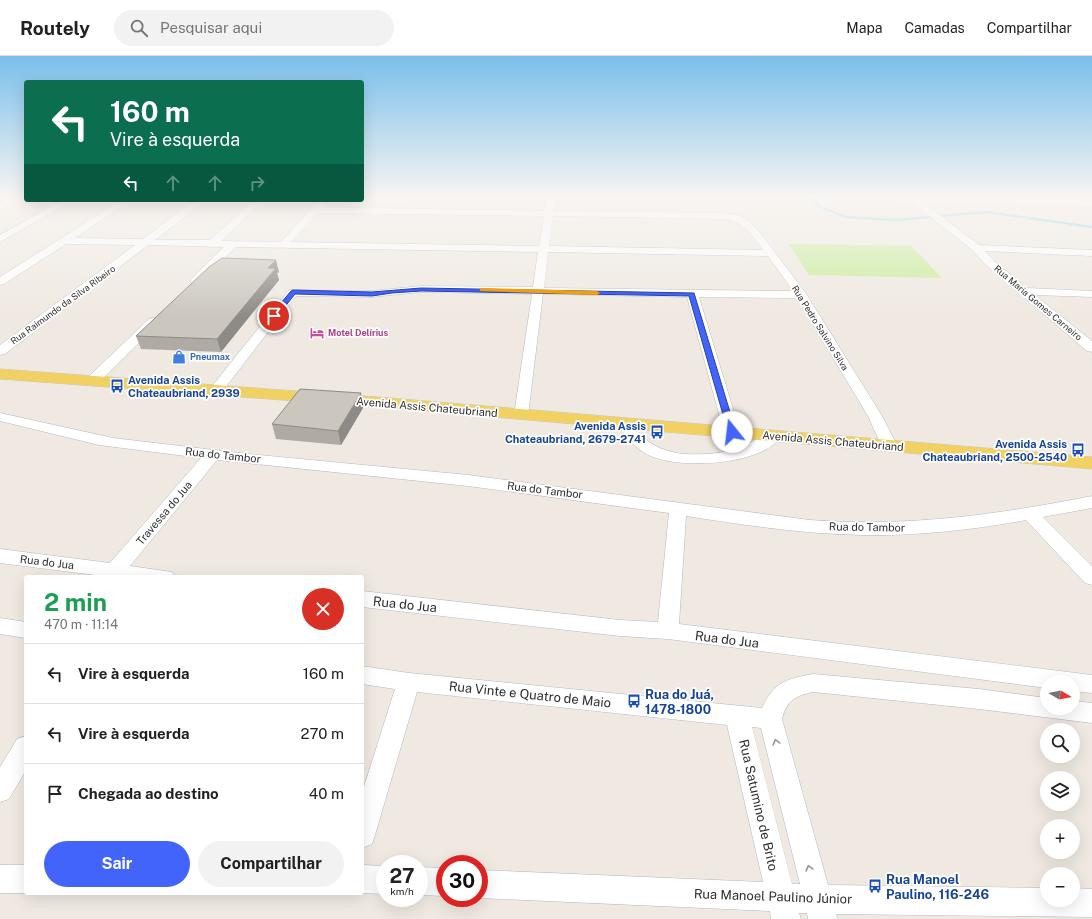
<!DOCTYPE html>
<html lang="pt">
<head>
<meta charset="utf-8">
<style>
  :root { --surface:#fff; --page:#f2f2f2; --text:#202124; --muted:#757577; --line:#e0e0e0; --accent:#4264fb }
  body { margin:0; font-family:"Public Sans",sans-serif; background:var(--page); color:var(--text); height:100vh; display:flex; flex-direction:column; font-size:15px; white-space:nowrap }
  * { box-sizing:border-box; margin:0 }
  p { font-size:13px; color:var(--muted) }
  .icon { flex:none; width:22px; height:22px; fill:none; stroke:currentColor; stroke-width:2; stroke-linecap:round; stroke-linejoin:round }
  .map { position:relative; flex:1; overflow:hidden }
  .side { position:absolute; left:24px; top:519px; width:340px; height:320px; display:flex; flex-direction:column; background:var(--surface); border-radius:4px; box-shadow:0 4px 16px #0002 }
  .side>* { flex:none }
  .top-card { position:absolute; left:24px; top:24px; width:340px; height:122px; border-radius:4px; box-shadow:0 4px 16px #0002; background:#0b6e4f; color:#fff; overflow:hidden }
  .needle { width:26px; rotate:100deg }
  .controls { position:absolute; left:1040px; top:619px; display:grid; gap:8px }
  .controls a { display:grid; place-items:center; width:40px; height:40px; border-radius:50%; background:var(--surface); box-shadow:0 4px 16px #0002; font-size:20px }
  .speed { position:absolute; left:376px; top:799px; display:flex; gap:8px; font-size:20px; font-weight:700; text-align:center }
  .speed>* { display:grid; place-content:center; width:52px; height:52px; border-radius:50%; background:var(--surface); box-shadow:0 4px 16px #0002; line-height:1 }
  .speed small { font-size:10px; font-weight:400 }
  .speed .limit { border:6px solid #d22; background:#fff; color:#111 }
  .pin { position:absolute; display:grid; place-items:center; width:34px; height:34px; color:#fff; margin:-17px; border:2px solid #fff; border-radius:50%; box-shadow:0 1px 4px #0007 }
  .me { position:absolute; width:44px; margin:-22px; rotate:344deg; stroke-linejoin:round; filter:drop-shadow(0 0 3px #0008) }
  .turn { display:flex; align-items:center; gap:14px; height:84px; padding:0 20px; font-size:18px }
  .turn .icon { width:52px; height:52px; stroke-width:2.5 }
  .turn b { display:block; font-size:28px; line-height:34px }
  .lanes { display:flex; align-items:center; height:38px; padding:0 20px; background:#0003; justify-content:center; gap:20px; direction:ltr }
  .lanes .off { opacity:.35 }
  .round { display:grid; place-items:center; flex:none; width:42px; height:42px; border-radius:21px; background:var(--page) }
  .summary { display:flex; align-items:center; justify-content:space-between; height:68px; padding:0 20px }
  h1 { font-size:24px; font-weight:700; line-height:30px; color:#1e9e55 }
  .cta { display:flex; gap:8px; margin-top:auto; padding:8px 20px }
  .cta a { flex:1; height:46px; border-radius:24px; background:var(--accent); color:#fff; font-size:16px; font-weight:700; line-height:46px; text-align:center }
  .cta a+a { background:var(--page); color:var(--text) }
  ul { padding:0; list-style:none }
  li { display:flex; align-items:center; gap:12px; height:60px; padding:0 20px; border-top:1px solid var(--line) }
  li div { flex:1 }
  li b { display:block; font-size:15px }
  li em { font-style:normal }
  header { display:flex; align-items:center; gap:24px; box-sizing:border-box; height:56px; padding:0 20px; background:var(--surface); border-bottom:1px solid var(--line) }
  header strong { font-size:19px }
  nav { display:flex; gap:22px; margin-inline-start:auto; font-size:14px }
  .search { width:280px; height:36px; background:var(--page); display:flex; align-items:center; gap:10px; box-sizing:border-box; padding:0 14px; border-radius:22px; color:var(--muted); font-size:15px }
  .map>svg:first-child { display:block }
  .pitch { fill:#c9ec9a }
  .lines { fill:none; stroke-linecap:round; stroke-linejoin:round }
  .stream { stroke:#75cff0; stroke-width:2.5 }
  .minor-casing { stroke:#b4b7c1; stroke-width:1 }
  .major-casing { stroke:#c9c9c9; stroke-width:1 }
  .minor { fill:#fff; fill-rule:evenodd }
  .major { fill:#f2d163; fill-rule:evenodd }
  .wall { fill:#afaba4 }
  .shaded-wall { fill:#8e8b86 }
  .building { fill:#cbc7bf; stroke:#8e8b86 }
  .oneway { stroke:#969696 }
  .route { fill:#4264fb; stroke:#2b41a3 }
  .slow { fill:#f59e0b }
  .labels { text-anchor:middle; stroke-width:3.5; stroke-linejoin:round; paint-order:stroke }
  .far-street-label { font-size:9px; fill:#2e2e2e; stroke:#fff }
  .far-hotel-label { font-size:9px; font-weight:bold; fill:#b23c85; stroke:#fff; text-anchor:start }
  .far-shop-label { font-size:9px; font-weight:bold; fill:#366cbe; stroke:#fff; text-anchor:start }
  .transit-label { font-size:11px; font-weight:bold; fill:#164399; stroke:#fff; text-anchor:end }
  .street-label { font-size:11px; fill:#2e2e2e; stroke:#fff }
  .near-street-label { font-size:13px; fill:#2e2e2e; stroke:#fff }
  .near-transit-label { font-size:13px; font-weight:bold; fill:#164399; stroke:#fff; text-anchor:start }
</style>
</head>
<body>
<header>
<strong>Routely</strong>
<div class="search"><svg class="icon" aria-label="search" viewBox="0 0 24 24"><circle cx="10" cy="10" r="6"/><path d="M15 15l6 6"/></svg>Pesquisar aqui</div>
<nav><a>Mapa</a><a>Camadas</a><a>Compartilhar</a></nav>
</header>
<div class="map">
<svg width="1092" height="863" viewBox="0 0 1092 863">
  <rect width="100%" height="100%" fill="#efe9e1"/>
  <path class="pitch" d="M789,188L911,190L942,222L809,219Z"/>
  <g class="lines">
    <path class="stream" d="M804,140L814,145L820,151L846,161L896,164L986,156L1092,171"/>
    <g class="minor-casing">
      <g id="minor">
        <path d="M9,140H18L3,153L0,154V147Z"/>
        <path d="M547,140H555L554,155L725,157L740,160L749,165L762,179L807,239L882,360L898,391L896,394L890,396L884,394L882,391L868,360L797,242L699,241L740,376L737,379L732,381L727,379L724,376L687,241L543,238L528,359L526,362L521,363L516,362L514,359L532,238L421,236L372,241L296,240L221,337L216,338L211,337L209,334L289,234L372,235L421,230L533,231L538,196L236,191L200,226H192L190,224L192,222L224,191L148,189L5,298L0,299V289L135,189L66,188L4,228L0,229V221L121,144H131L75,182L143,183L196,144H206L155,184H210L255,144H264L221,185L281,186L319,144H325L326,146L322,151L544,155ZM317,157L544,160L539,190L291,186ZM553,160L725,163C743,166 753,179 763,194L549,190ZM548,196L768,200L793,235L544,232Z"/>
        <path d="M869,140L1092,144V150L924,147L979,189L1092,194V200L985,195L994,205L1027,232L1092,235V241L1035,239L1092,285V296L1087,295L986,209L972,194L912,146L873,143Z"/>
        <path d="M63,144H73L0,186V179Z"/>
        <path d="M153,262L157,263L159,266L157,269L97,328L92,329L87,328L85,325L87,322L149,263Z"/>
        <path d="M0,357L113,382L248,398L468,419L810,464C910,471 995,459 1092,440V452L1043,461L1092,510V529L1085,527L1026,464C972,474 917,480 862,479C803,478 745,469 686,460L679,568L1092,619V637L1073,635V626H1047V632L668,583L620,580L362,551V535L620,564L658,566L669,457L468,430L217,404L130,510L172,516L175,521H111L0,507V493L110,507L201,402L99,389L0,365Z"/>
        <path d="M625,363C633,365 636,374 642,380C653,391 668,396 683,398C700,399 719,398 735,393C749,390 767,374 779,377L782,380C762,409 684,413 653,401C637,395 627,382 617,368L620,365Z"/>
        <path d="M0,562L26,566V582L0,578Z"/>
        <path d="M362,610L409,617L762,652C774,626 786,623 813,618L979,633L1047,642V652H1073V645L1092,647V667L979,653L813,636C795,640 787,644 782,663L828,829L1047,832V844H1073V832L1092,833V861L836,858L838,863H808L807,857H799L801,863H771L770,855L479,842V814L763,826L727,669L417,636L375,779L372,788L362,792V737L395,633L362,628ZM752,671L761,672L800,828H792Z"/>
        <path d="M26,680V714L9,743L0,746V711L17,683Z"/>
        <rect x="0" y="809" width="26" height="28"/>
        <path d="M362,809L385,810V838L362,837Z"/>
        <path d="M419,811L445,812V840L419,839Z"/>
      </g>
    </g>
    <g class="major-casing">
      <path id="major" d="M0,313L390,342L1092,401V413L390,352L0,323Z"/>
    </g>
    <use href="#minor" class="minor"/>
    <use href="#major" class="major"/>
  </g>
  <g class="wall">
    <path d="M279,216L277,217L279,224L221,296L141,293L136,280Z"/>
    <path d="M363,352L341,389L276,383L272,368Z"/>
  </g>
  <g class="shaded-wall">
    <path d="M276,204L279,216L277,217L279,224L221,296L217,283L268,212Z"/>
    <path d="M361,337L363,352L341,389L338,375Z"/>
  </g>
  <g class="building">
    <path d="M222,202L276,204L268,212H276L217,283L136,280L209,211Z"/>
    <path d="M300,333L361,337L338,375L272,368Z"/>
  </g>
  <defs><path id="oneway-chevron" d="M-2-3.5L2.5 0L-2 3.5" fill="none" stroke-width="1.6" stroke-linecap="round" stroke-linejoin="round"/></defs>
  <g class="oneway">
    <use href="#oneway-chevron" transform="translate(776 686) rotate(-105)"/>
    <use href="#oneway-chevron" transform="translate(809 812) rotate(-105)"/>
  </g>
  <linearGradient id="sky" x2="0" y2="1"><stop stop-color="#7abfeb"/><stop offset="0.54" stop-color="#f8f5f2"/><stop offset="1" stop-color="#f8f5f2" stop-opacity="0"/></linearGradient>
  <rect width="1092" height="261" fill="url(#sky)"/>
  <path class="route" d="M421,232L694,237L736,376L732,379L728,376L689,240L421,235L392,237L372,240L295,238L276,262L270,260L291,235L293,234L372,236Z"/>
  <path class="slow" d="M482,232L597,235L600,237L597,239L480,235V233Z"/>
  <defs>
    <g id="hotel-bare" transform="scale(1.08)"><path d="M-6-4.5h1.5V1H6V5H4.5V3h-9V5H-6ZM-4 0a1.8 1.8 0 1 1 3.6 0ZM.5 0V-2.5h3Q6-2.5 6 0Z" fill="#d1479c" stroke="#fff" stroke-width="2.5" paint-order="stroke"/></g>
    <g id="shop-bare" transform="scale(1.08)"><path d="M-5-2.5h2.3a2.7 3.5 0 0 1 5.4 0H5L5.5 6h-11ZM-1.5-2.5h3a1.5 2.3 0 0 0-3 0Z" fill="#3f7fe0" stroke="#fff" stroke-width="2.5" paint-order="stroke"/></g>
    <g id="bus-bare" transform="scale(1.08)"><path d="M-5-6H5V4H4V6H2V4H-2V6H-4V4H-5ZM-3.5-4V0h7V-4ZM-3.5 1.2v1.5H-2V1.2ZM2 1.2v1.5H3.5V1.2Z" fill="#1a4fb4" stroke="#fff" stroke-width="2.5" paint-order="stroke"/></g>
  </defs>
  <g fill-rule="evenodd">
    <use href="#hotel-bare" x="317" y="277"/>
    <use href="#shop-bare" x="179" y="301"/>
    <use href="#bus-bare" x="117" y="330"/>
    <use href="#bus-bare" x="657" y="376"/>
    <use href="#bus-bare" x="1078" y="394"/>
    <use href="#bus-bare" x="634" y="645"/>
    <use href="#bus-bare" x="875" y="830"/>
  </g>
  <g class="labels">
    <g class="far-street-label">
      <text transform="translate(1038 247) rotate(40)" y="3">Rua Maria Gomes Carneiro</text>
      <text transform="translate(63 249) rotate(-36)" y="3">Rua Raimundo da Silva Ribeiro</text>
      <text transform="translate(820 272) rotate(58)" y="3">Rua Pedro Salvino Silva</text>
    </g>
    <g class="far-hotel-label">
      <text x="328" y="280">Motel Delírius</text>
    </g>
    <g class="far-shop-label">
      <text x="190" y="304">Pneumax</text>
    </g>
    <g class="transit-label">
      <text x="128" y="328" text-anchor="start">Avenida Assis<tspan x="128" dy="13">Chateaubriand, 2939</tspan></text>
      <text x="646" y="374">Avenida Assis<tspan x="646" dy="13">Chateaubriand, 2679-2741</tspan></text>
      <text x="1067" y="392">Avenida Assis<tspan x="1067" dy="13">Chateaubriand, 2500-2540</tspan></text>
    </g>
    <g class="street-label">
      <text transform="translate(427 351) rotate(5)" y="4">Avenida Assis Chateubriand</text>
      <text transform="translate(833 385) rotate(5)" y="4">Avenida Assis Chateubriand</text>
      <text transform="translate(223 399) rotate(6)" y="4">Rua do Tambor</text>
      <text transform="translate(545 434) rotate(7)" y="4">Rua do Tambor</text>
      <text transform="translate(164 457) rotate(-50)" y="4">Travessa do Jua</text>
      <text transform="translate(867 471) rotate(1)" y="4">Rua do Tambor</text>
      <text transform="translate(47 506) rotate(7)" y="4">Rua do Jua</text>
    </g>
    <g class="near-street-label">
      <text transform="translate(405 548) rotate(6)" y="5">Rua do Jua</text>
      <text transform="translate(727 583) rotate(7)" y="5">Rua do Jua</text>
      <text transform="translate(530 638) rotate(6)" y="5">Rua Vinte e Quatro de Maio</text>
      <text transform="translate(759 749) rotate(77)" y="5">Rua Satumino de Brito</text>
      <text transform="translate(773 840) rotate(2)" y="5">Rua Manoel Paulino Júnior</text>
    </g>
    <g class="near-transit-label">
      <text x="645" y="643">Rua do Juá,<tspan x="645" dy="15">1478-1800</tspan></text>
      <text x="886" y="828">Rua Manoel<tspan x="886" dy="15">Paulino, 116-246</tspan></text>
    </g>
  </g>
</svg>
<div class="controls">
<a><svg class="needle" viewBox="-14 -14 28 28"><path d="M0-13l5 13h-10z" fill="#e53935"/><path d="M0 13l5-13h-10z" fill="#757577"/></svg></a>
<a><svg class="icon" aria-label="search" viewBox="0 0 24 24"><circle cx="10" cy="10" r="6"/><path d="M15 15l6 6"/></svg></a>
<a><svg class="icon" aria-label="layers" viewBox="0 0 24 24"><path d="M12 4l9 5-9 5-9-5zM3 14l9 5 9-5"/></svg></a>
<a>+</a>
<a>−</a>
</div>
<div class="speed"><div>27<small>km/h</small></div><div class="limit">30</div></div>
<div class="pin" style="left:274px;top:260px;background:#d93025"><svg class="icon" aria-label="arrive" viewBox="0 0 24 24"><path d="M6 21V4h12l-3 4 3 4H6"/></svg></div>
<svg class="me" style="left:732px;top:376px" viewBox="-20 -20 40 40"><circle r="19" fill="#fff"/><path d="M0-13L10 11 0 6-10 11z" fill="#4264fb"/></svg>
<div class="top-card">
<div class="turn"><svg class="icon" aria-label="left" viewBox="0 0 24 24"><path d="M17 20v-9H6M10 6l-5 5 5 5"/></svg><div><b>160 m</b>Vire à esquerda</div></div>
<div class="lanes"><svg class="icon" aria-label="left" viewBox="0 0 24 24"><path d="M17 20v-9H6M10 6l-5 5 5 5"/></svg><svg class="icon off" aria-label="ahead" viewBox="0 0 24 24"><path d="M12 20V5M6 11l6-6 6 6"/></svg><svg class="icon off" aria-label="ahead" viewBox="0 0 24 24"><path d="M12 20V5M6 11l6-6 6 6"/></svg><svg class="icon off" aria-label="right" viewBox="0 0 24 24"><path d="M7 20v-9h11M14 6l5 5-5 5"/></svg></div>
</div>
<section class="side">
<div class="summary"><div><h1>2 min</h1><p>470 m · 11:14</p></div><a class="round" style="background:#d93025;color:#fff"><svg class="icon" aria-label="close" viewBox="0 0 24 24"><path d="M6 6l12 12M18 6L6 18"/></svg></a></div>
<ul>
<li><svg class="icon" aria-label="left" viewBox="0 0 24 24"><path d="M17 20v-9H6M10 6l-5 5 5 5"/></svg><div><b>Vire à esquerda</b></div><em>160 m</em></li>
<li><svg class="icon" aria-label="left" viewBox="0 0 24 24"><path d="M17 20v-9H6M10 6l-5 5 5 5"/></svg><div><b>Vire à esquerda</b></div><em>270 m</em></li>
<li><svg class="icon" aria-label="arrive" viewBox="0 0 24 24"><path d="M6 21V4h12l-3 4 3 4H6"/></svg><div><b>Chegada ao destino</b></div><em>40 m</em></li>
</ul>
<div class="cta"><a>Sair</a><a>Compartilhar</a></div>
</section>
</div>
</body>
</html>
